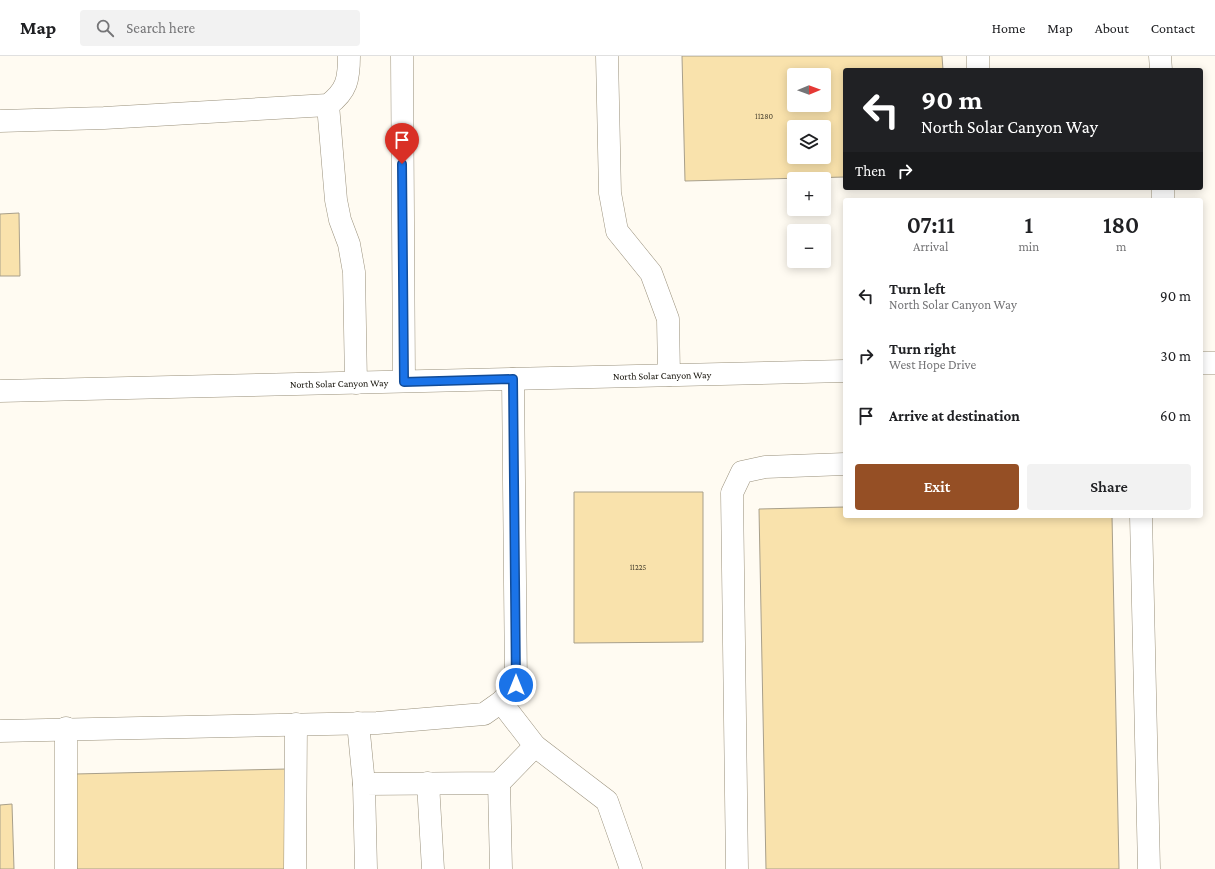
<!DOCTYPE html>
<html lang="en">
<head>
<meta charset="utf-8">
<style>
  :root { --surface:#fff; --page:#f2f2f2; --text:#202124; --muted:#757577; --line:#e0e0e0; --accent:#954f25 }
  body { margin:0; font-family:"Crimson Pro",serif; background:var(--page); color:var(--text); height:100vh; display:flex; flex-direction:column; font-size:15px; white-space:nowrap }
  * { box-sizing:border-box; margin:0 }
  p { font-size:13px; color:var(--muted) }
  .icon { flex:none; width:22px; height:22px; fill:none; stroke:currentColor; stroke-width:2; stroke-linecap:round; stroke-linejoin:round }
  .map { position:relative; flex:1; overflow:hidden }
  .details { position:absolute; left:843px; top:142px; width:360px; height:320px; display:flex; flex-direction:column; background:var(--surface); border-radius:4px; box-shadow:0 2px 10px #0003 }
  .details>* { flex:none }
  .hud { position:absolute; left:843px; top:12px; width:360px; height:122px; border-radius:4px; box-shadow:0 2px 10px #0003; background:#202124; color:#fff; overflow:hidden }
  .needle { width:26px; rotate:89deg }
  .controls { position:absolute; left:787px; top:12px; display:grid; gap:8px }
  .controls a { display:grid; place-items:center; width:44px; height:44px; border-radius:4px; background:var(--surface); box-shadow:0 2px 10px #0003; font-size:20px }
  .pin { position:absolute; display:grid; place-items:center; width:34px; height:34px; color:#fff; margin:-41px -17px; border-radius:50% 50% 50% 0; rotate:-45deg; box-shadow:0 0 4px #0007 }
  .pin .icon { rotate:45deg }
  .me { position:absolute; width:44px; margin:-22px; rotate:0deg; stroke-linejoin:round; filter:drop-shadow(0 0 3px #0008) }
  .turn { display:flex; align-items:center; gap:14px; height:84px; padding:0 12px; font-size:18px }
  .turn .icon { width:52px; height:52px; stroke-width:2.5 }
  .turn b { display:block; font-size:28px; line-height:34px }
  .then { display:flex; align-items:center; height:38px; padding:0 12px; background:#0003; gap:8px; font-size:15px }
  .eta { display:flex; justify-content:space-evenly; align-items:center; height:68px; text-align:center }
  .eta b { font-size:24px; font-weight:600; line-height:28px }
  .cta { display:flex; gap:8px; margin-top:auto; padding:8px 12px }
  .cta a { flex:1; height:46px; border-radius:4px; background:var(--accent); color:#fff; font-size:16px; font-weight:600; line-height:46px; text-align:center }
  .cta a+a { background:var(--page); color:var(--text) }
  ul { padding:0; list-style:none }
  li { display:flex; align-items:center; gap:12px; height:60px; padding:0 12px }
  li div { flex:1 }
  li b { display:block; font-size:15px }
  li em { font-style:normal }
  header { display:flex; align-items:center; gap:24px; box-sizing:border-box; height:56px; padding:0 20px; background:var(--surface); border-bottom:1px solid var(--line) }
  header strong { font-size:19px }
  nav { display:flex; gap:22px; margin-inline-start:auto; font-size:14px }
  .search { width:280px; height:36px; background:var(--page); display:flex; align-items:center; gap:10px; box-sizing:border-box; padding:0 14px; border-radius:4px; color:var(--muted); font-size:15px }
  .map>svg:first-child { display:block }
  .building { fill:#f9e2ac; stroke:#a89f8a; fill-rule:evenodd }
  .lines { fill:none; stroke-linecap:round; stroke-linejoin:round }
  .minor-casing { stroke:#9a917c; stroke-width:23 }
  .minor { stroke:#fff; stroke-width:22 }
  .route-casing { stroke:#114b97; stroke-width:10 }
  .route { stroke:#1a73e8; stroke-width:7 }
  .labels { text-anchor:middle; stroke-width:3; stroke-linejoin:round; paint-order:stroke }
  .number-label { font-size:8px; fill:#4d4532 }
  .street-label { font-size:10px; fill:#141109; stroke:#fff }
</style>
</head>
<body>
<header>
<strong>Map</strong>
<div class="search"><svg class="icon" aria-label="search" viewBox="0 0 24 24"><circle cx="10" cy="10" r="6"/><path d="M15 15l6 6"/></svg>Search here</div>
<nav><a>Home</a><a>Map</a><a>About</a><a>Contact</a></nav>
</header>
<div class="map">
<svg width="1215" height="813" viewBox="0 0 1215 813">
  <rect width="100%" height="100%" fill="#fffbf2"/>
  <g class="building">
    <path d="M682,0H942L943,14H845V121L685,125ZM794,19H824V49H794ZM794,71H824V101H794Z"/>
    <path d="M19,157L20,220H0V158Z"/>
    <path d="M574,436H703V586L574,587Z"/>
    <path d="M845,451V460H1112L1119,813H766L759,453Z"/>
    <path d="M286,713L288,813H77L75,718Z"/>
    <path d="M12,748L14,813H0V749Z"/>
  </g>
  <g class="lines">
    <g class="minor-casing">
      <g id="minor">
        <path d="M402,0L404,325"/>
        <path d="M607,0L610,137L617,175L651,217L668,263L669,319"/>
        <path d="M978,0V14"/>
        <path d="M1160,0L1161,14"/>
        <path d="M328,49L336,144L340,164L349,188L354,216L356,327"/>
        <path d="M0,65L104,62L328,49C347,35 349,23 349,0"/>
        <path d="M1163,132V144"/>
        <path d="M1201,307H1215"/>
        <path d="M0,335L845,315"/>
        <path d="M1141,460L1149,813"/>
        <path d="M501,646L535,690"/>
        <path d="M358,667L364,728"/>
        <path d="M0,675L377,667L484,658L501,646L516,629L513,323"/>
        <path d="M428,727L433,813"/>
        <path d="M499,727L501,813"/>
        <path d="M66,813V672"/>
        <path d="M295,813L296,668"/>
        <path d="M366,813L364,728L499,727L535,690L607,745L631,813"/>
        <path d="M737,813L732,437L742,416L765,411L845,408"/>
      </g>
    </g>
    <use href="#minor" class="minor"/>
  </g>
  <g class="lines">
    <g class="route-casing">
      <path id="route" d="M402,108L404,326L513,323L516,629"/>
    </g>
    <use href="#route" class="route"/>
  </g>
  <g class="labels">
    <g class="number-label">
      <text x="764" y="63">11280</text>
      <text x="638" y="514">11225</text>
    </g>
    <g class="street-label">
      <text transform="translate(662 319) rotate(-1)" y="4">North Solar Canyon Way</text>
      <text transform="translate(339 327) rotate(-1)" y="4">North Solar Canyon Way</text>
    </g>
  </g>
</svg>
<div class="controls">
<a><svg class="needle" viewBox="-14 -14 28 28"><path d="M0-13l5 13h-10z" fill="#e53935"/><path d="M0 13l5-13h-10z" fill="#757577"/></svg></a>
<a><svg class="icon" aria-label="layers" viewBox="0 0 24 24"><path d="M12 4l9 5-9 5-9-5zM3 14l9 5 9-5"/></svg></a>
<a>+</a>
<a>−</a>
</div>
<div class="pin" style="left:402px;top:108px;background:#d93025"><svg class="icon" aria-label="arrive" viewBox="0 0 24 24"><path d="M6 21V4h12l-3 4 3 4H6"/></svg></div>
<svg class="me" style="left:516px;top:629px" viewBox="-20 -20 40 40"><circle r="17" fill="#1a73e8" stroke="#fff" stroke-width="3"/><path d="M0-11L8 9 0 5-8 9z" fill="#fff"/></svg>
<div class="hud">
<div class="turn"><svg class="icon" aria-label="left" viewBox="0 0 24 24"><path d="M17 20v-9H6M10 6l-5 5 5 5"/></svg><div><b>90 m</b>North Solar Canyon Way</div></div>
<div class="then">Then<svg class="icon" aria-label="right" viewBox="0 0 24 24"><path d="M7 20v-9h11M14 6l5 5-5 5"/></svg></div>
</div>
<section class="details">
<div class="eta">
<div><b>07:11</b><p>Arrival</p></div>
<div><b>1</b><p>min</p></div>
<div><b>180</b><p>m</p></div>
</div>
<ul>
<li><svg class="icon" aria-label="left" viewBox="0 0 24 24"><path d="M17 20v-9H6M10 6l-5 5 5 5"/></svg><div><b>Turn left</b><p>North Solar Canyon Way</p></div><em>90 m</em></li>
<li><svg class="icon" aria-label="right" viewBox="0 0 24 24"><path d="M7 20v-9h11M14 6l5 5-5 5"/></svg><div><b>Turn right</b><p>West Hope Drive</p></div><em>30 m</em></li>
<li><svg class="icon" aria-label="arrive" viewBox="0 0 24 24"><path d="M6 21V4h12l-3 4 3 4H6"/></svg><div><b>Arrive at destination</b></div><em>60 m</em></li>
</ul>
<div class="cta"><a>Exit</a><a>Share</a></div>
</section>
</div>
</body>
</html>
